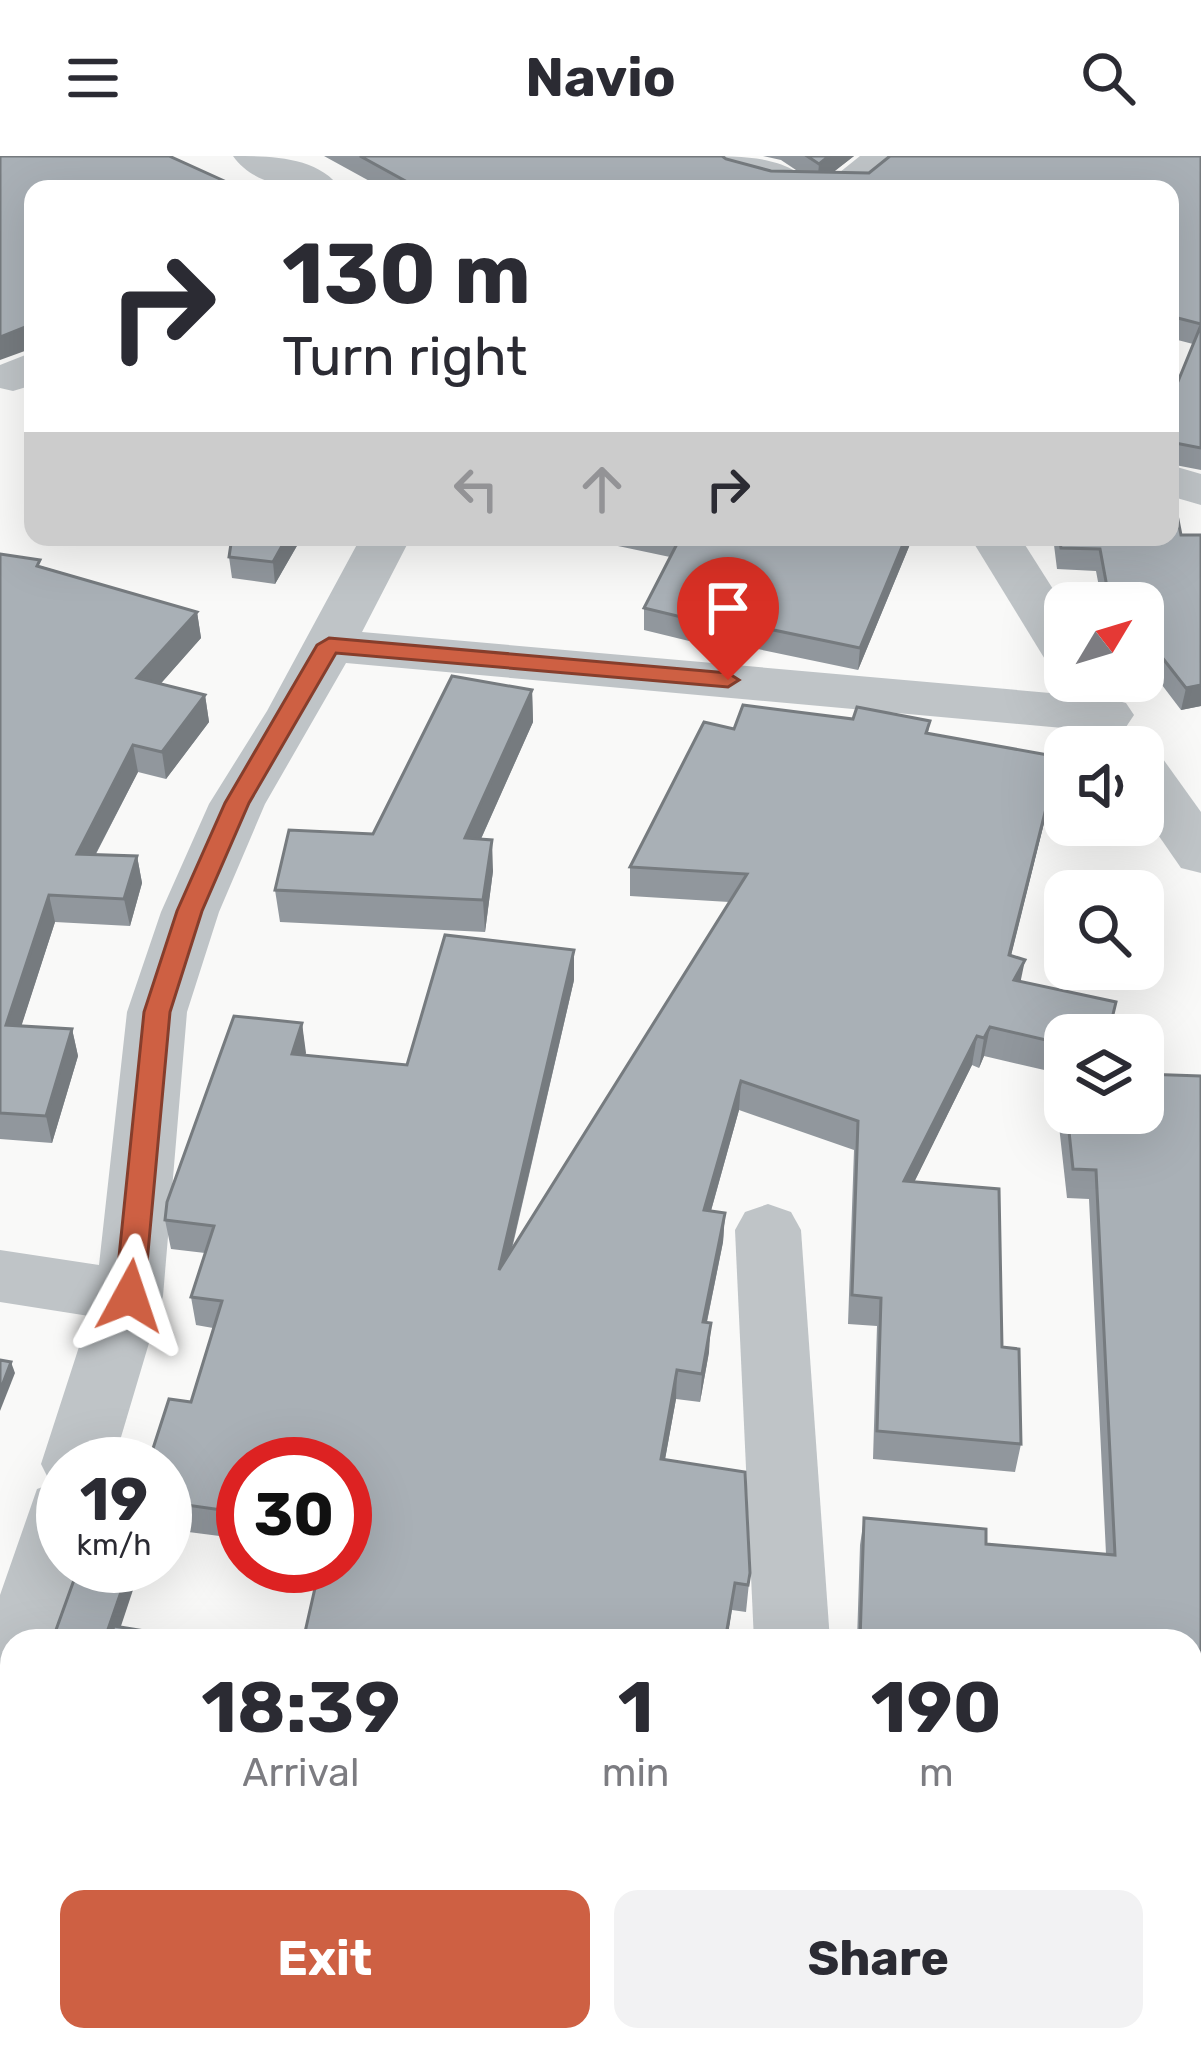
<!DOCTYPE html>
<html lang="en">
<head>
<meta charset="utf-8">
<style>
  :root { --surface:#fff; --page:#f2f2f3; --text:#2b2b33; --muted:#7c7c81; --accent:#ce6043 }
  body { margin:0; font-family:Rubik,sans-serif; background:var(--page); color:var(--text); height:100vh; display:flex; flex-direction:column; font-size:45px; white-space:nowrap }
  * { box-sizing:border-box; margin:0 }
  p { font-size:39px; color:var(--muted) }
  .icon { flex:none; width:66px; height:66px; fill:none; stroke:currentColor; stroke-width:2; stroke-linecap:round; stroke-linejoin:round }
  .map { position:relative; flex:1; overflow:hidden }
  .panel { position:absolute; left:0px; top:1473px; width:1203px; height:423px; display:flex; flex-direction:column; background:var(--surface); border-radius:36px 36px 0 0; box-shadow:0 12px 48px #0002 }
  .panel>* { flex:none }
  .hud { position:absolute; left:24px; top:24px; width:1155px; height:366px; border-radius:24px; box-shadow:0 12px 48px #0002; background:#fff; color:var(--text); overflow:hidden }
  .needle { width:78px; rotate:52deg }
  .fabs { position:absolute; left:1044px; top:426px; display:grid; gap:24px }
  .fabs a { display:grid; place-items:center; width:120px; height:120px; border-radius:24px; background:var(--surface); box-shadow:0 12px 48px #0002; font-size:60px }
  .speed { position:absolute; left:36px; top:1281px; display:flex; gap:24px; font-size:60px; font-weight:700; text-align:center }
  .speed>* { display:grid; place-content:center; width:156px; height:156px; border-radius:50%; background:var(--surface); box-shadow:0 12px 48px #0002; line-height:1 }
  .speed small { font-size:30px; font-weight:400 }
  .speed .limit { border:18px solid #d22; background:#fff; color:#111 }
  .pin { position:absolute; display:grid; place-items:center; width:102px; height:102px; color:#fff; margin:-123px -51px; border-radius:50% 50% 50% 0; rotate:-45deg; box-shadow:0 0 12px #0007 }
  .pin .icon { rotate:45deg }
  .me { position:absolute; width:132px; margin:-66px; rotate:5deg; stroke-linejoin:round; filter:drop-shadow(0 0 9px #0008) }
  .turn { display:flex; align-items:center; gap:42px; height:252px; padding:0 60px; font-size:54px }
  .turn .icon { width:156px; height:156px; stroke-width:2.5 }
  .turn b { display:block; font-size:84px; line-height:102px }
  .lanes { display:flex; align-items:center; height:114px; padding:0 60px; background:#0003; justify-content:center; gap:60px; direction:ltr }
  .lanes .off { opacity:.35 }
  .eta { display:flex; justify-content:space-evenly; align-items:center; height:204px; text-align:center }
  .eta b { font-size:72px; font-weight:700; line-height:84px }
  .button { display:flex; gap:24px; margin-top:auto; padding:24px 60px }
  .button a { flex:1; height:138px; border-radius:24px; background:var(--accent); color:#fff; font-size:48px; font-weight:700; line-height:138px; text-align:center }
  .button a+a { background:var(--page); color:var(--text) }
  header { display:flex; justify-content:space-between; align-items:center; height:156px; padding:0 60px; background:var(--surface); font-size:54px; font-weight:700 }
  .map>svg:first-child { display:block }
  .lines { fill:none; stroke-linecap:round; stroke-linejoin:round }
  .secondary-casing { stroke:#b4b9bd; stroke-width:3 }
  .minor { fill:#bfc4c7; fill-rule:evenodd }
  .secondary { fill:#fff; fill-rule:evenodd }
  .wall { fill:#91979d }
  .shaded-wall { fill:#767b7f }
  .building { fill:#a9b0b6; stroke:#767b7f; stroke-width:3 }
  .route { fill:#ce6043; stroke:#863e2c; stroke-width:3 }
</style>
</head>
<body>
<header><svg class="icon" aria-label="menu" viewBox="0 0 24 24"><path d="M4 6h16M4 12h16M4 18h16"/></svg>Navio<svg class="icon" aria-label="search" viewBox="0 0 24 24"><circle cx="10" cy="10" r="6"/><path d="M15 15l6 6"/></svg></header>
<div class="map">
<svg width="1201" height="1894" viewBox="0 0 1201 1894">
  <rect width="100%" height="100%" fill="#f9f9f8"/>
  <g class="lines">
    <g class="secondary-casing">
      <g id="secondary">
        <path d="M0,1789L12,1792V1878L0,1875Z"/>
        <path d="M197,1884H327L331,1894H201Z"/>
      </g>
    </g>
    <g class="minor">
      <path d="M233,0C270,0 318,0 341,33C305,33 257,34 233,0Z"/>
      <path d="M705,0C742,0 792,0 815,33C779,33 729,34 705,0Z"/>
      <path d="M860,0H908L867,33H819Z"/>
      <path d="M33,196V229L13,235L0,232V209Z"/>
      <path d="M1170,309L1201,318V349L1170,340Z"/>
      <path d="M361,381H411L362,476L1107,542L1126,547L1134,559L1126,571L1107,576L346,507L265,648L219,756L187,856L163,1140L113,1308H63V1410H83L61,1485H12V1589L0,1593V1439L37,1333L51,1328L41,1308L89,1160L0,1146V1094L99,1109L127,856L161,756L209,648L267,555Z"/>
      <path d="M970,381H1020L1065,452V510L1046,505Z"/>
      <path d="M1143,598L1163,603L1201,656V717L1181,712L1143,657Z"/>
      <path d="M768,1048L791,1056L801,1074L830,1485H754L735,1074L745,1056Z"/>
      <path d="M700,1884H784L783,1894H699Z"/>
    </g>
    <use href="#secondary" class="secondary"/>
  </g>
  <g class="wall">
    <path d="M324,0H722L726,3L771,15L799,16L781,4L763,0H854L833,16L869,17L1201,0V314L1170,308V245L1193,188L1170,182V33H384Z"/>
    <path d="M207,381H302L275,428L232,422L229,401L231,385Z"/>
    <path d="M599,381H913L858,514L729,487L726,494L644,474V452L670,401L599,386Z"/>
    <path d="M1053,381H1170L1201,550L1181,554L1143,504V447H1102L1096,415L1057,413Z"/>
    <path d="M0,398L197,456L201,482L160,528L205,539L209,566L166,623L138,616L96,698L137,700L142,727L130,770L55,766L21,870L72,873L78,900L52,987L0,983Z"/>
    <path d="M532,534L533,566L481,683L493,715L485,776L280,766L275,734L373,678Z"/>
    <path d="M853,563L930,565L928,577L1059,601L1053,631L1011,799L1021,825L1065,879V957H1143L1201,920V1651L1191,1650V1485H857L860,1389L864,1362L986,1388L1106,1398L1089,1043L1067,1042L1053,916L984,900L979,912L972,909L914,1026L1002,1191L1021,1288L1015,1316L873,1303L877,1170L848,1168L854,994L739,954L711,1055L725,1057L723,1086L707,1166L709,1196L700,1246L676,1243L665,1303L750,1417L746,1456L732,1454L727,1485H303L345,1308H243V1383L165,1373V1308L191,1246L213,1172L196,1169L191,1141L205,1097L171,1093L165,1064L302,867L305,900L407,909L574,824L512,1093L729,746L630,740V711L734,573Z"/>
  </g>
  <g class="shaded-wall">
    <path d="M829,0H854L817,29L819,8Z"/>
    <path d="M33,168V192L0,204V181Z"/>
    <path d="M287,381H302L275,428L273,406Z"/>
    <path d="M906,381H913L858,514L860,492Z"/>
    <path d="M197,456L201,482L142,549L137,522Z"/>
    <path d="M730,465L729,487L726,494L727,472Z"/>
    <path d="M1201,529V550L1181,554L1186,532Z"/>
    <path d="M532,534L533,566L467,714L465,682Z"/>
    <path d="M205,539L209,566L166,623L162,596Z"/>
    <path d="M133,589L138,616L82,724L77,698Z"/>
    <path d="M1059,601L1053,631L1004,828L1009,799Z"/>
    <path d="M492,684L493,715L485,776L483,744Z"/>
    <path d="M137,700L142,727L130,770L124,743Z"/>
    <path d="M49,739L55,766L13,896L6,869Z"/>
    <path d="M574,794V824L500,1142L499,1114Z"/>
    <path d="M1025,804L1019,833L1014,824Z"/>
    <path d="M302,867L306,897L296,928L292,898Z"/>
    <path d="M990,871L984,900L979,912L984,882Z"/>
    <path d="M72,873L78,900L52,987L46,960Z"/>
    <path d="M977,880L972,909L900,1055L904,1025Z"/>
    <path d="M741,925L739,954L703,1083L704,1054Z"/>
    <path d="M725,1057L723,1086L701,1194L703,1166Z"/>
    <path d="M711,1167L709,1196L700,1246L702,1218Z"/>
    <path d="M11,1206L15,1217L0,1255V1235Z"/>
    <path d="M677,1214L676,1243L660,1331L661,1303Z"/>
    <path d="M130,1410H141L116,1485H104Z"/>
    <path d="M735,1427L727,1485H725Z"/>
  </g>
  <g class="building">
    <path d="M0,0H169L242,33H33V168L0,181Z"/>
    <path d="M360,0H722L726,3L771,15L869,17L890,0H1201V168L1170,160V33H415L418,32Z"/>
    <path d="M807,0H829L819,8Z"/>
    <path d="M1201,169V292L1170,286V245Z"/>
    <path d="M1170,323L1181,379H1201V529L1186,532L1143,477V447H1120L1107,431L1100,393L1061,392L1059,381H1170Z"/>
    <path d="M232,381H287L273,406L229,401Z"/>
    <path d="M677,381H906L860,492L730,465L727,472L644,452L680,382Z"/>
    <path d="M0,398L40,404L37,410L197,456L137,522L205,539L162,596L133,589L77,698L137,700L124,743L49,739L6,869L72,873L46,960L0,957Z"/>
    <path d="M452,520L532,534L465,682L492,684L483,744L275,734L289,674L373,678Z"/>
    <path d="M743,549L853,563L857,551L930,565L926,577L1059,601L1009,799L1025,804L1014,824L1116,846L1108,879H1065V940L1059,887L990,871L984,882L977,880L904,1025L999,1033L1002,1191L1019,1193L1021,1288L877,1275L881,1142L852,1139L858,965L741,925L704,1054L725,1057L703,1166L711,1167L702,1218L677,1214L661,1303L745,1316L750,1417L748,1429L735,1427L725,1485H303L320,1410H345V1308H243V1357L165,1346V1308H148L169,1243L191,1246L222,1145L191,1141L214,1070L165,1064L167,1046L234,860L302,867L292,898L407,909L445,779L574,794L499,1114L747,718L630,711L704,566L734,573Z"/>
    <path d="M1143,918L1201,920V1625L1191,1624V1485H860L864,1362L986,1373V1388L1115,1399L1096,1014L1073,1013L1067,957H1143Z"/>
    <path d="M0,1204L11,1206L0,1235Z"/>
    <path d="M79,1410H130L104,1485H52Z"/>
    <path d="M114,1470L169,1479L167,1485H109Z"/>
    <path d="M1191,1691L1197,1784L1191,1783Z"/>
    <path d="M25,1884H42L122,1894H23Z"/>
    <path d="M821,1884H976L1021,1894H819Z"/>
  </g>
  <path class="route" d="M329,482L728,517L739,524L728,531L336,497L249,647L202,755L170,856L144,1140L140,1149H119L115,1140L144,856L177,755L225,647L317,489Z"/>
</svg>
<div class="fabs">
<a><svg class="needle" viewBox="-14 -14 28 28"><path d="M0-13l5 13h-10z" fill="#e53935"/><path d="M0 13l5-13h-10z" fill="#7c7c81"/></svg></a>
<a><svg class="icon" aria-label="sound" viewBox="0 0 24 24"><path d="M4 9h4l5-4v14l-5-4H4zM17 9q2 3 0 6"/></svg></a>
<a><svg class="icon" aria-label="search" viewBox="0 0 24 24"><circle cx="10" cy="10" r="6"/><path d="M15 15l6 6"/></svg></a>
<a><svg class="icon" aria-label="layers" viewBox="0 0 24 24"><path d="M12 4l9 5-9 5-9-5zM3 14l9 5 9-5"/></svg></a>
</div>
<div class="speed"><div>19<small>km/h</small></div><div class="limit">30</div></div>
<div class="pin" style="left:728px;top:524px;background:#d93025"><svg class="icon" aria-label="arrive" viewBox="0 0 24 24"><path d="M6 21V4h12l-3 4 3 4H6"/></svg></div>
<svg class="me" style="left:130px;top:1140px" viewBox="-20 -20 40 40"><path d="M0-17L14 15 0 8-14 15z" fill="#ce6043" stroke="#fff" stroke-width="4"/></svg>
<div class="hud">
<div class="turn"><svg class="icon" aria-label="right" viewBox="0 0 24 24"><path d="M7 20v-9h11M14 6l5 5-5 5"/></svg><div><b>130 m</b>Turn right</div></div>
<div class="lanes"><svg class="icon off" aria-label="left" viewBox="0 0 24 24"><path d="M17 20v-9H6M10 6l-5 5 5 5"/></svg><svg class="icon off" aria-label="ahead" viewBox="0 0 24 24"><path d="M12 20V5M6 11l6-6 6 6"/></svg><svg class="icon" aria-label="right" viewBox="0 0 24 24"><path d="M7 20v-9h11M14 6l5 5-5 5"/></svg></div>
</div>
<section class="panel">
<div class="eta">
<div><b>18:39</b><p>Arrival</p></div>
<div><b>1</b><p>min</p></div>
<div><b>190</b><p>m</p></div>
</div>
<div class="button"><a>Exit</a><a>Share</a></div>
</section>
</div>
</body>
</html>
